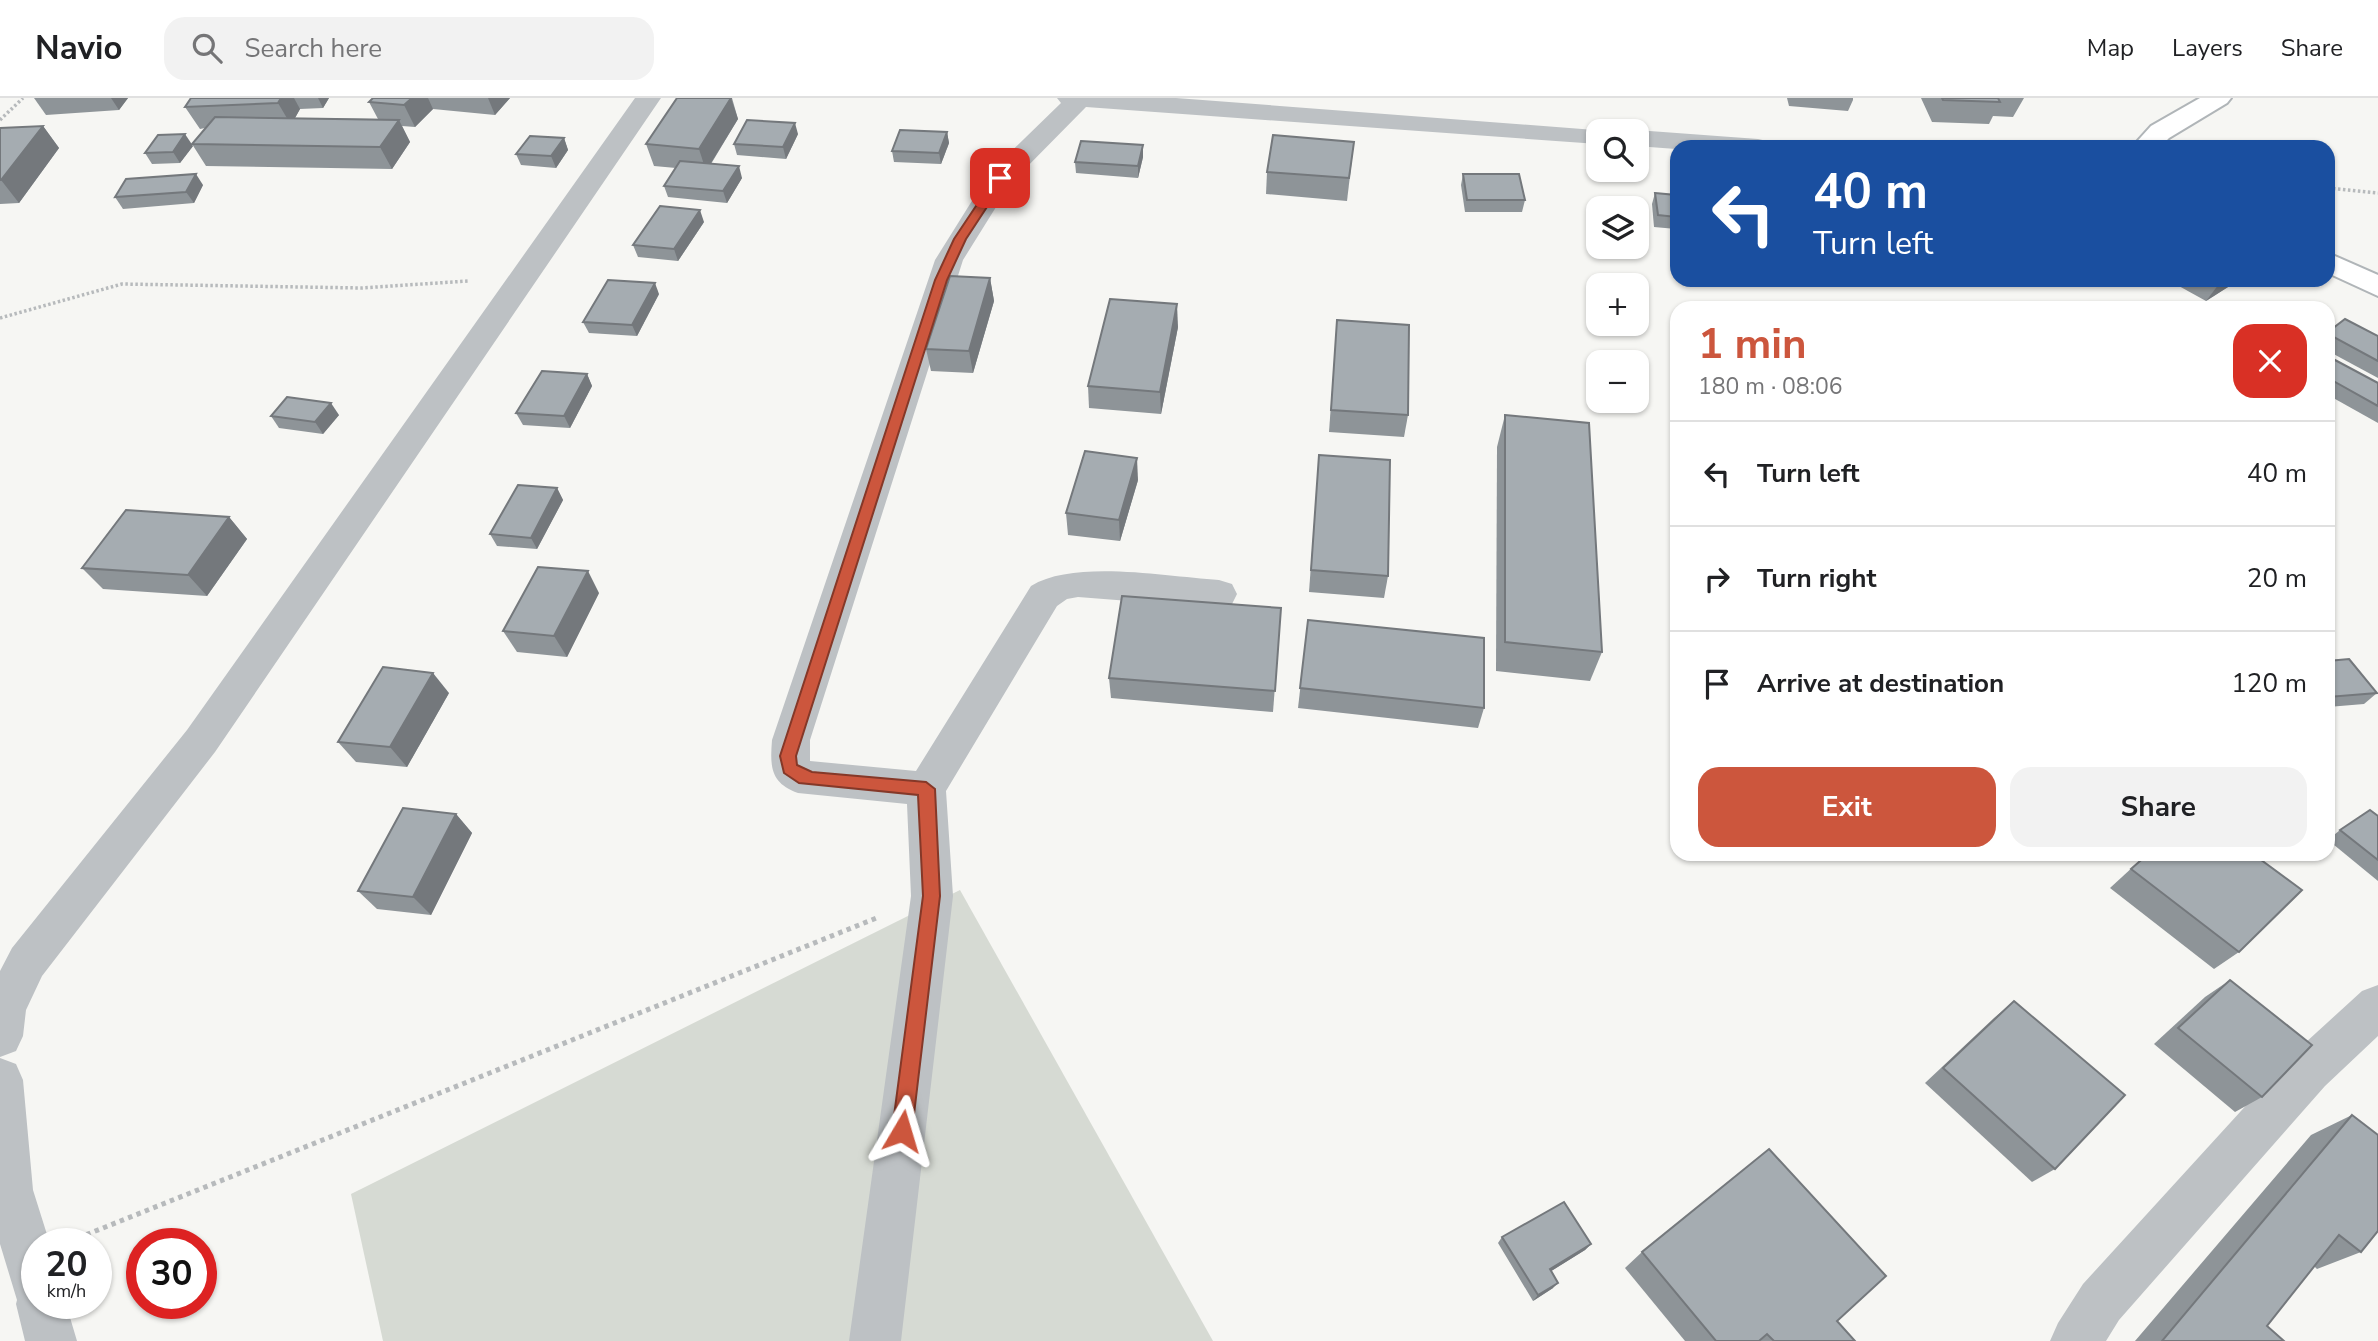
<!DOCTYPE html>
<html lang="en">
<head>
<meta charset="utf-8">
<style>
  :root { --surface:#fff; --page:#f2f2f2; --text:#202124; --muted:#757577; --line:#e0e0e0; --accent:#cc563d }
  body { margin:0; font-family:"Nunito Sans",sans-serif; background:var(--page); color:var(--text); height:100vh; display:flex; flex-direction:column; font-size:26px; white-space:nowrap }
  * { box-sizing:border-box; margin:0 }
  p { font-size:23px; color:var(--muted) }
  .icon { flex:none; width:38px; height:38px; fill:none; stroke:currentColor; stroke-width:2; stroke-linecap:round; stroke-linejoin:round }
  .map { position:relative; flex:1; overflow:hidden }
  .sheet { position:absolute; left:1670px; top:203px; width:665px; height:560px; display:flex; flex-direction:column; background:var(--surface); border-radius:21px; box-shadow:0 2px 5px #0004 }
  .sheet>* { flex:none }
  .banner { position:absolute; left:1670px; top:42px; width:665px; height:147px; border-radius:21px; box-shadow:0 2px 5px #0004; background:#1a4fa0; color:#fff; overflow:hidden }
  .controls { position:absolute; left:1586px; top:21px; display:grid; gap:14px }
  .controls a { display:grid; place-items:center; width:63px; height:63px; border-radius:14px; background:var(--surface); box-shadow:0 2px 5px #0004; font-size:35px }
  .speed { position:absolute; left:21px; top:1130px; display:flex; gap:14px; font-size:35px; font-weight:700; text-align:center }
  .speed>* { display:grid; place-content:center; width:91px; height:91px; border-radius:50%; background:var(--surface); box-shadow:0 2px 5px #0004; line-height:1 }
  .speed small { font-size:18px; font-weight:400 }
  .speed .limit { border:10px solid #d22; background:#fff; color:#111 }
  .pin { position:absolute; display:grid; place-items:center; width:60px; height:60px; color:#fff; margin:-30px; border-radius:14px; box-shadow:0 4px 10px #0006 }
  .me { position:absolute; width:77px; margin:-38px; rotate:7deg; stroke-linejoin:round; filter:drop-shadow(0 0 5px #0008) }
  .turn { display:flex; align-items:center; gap:24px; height:147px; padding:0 28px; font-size:32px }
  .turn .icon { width:91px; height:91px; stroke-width:2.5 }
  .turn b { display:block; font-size:49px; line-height:60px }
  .round { display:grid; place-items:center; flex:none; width:74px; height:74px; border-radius:21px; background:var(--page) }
  .head { display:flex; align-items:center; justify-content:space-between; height:119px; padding:0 28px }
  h1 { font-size:42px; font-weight:700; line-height:52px; color:var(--accent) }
  .cta { display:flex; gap:14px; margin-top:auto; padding:14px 28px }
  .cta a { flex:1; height:80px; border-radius:21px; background:var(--accent); color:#fff; font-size:28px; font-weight:700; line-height:80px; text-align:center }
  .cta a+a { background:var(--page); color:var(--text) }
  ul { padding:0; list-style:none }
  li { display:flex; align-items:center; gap:21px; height:105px; padding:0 28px; border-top:2px solid var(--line) }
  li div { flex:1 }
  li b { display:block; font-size:26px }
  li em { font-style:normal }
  header { display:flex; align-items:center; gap:42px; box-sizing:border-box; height:98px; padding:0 35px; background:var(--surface); border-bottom:2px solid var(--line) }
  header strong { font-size:33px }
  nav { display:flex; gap:38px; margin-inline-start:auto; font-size:24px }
  .search { width:490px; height:63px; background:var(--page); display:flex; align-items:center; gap:18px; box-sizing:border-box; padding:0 24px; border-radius:21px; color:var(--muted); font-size:26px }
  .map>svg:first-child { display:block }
  .green { fill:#d6dad3 }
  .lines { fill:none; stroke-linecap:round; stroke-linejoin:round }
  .secondary-casing { stroke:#b0b5b8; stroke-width:4 }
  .path-far1 { stroke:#b7babc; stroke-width:3.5; stroke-dasharray:2.5 2.5; stroke-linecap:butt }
  .path { stroke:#b7babc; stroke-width:5; stroke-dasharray:4.5 4.5; stroke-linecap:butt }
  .minor { fill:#bdc1c4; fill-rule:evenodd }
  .secondary { fill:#fff; fill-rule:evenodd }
  .wall { fill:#8e9498 }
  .shaded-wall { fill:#74787c }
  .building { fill:#a5acb1; stroke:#74787c; stroke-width:2 }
  .route { fill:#cc563d; stroke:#853828; stroke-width:2 }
</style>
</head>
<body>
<header>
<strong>Navio</strong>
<div class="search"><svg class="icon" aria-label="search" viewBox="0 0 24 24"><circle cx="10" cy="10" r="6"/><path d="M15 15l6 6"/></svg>Search here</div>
<nav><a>Map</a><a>Layers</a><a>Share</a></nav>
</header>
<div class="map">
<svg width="2378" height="1243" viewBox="0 0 2378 1243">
  <rect width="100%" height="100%" fill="#f6f6f3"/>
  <path class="green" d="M960,792L1213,1243H383L351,1096Z"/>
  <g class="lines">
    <g class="secondary-casing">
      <g id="secondary">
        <path d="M2200,0H2231L2227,5L2169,40L2160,49H2132L2151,28Z"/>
        <path d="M2328,155L2378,177V198L2328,175Z"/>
      </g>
    </g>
    <g class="path-far1">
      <path d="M0,22L23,0"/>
      <path d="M2328,90L2378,95"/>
      <path d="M0,220L122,186L361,190L468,183"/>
    </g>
    <path class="path" d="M78,1140L879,819"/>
    <g class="minor">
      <path d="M635,0H661L215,654L42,878L26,912L23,938L16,953L0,959V873L12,850L187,632Z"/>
      <path d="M1057,0H1176L1608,33H1598V46L1086,9L1011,85L963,162L810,642V663L916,673L1031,488C1075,461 1167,479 1219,482L1232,486L1237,496L1232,506L1219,510L1078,499L1067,501L1057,508L946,693L953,798L901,1243H849L911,798L907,706L798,695C770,685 770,668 772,642L935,162L990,74L1061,5Z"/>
      <path d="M1636,32L1758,41L1767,43L1771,49L1676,51L1636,48V33H1632Z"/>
      <path d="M2378,887V938L2325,988L2119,1222L2106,1243H2050L2058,1225L2083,1186L2293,956L2362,893Z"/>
      <path d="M0,960L16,966L23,982L33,1092L50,1146H37V1206H66L77,1243H25L16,1206L17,1202L0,1146Z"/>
    </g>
    <use href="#secondary" class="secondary"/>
  </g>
  <g class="wall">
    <path d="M34,0H128L119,12L46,17Z"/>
    <path d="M191,0H329L323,10L300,11L295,20L378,21L369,4L373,0H510L495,17L433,11L415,29L402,28L410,44L392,71L206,68L192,46L205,30L200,31L185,9Z"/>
    <path d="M677,0H732L738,21L711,66L742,80L727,105L668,99L664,88L676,70L654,68L646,46Z"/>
    <path d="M1787,0H1853V2L1848,13L1789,8Z"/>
    <path d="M1921,0H2024L2013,19L1993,18L1989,26L1932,24Z"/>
    <path d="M43,28L59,50L19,105L0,106V30Z"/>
    <path d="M947,34L949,45L941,66L894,64L892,53Z"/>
    <path d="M798,36L786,61L737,57L734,46Z"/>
    <path d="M564,40L568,52L556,70L521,67L516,56Z"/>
    <path d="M1354,44L1347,103L1266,96L1267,74Z"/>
    <path d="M1143,47V59L1138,80L1076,75L1075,64Z"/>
    <path d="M193,48L180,65L152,66L145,55Z"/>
    <path d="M1463,76L1525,102L1522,114H1465L1461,87Z"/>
    <path d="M203,87L194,105L123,111L115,99Z"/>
    <path d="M1655,95L1676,97V131L1654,129L1652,106Z"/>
    <path d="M704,124L678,163L638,159L633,147Z"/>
    <path d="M990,180L994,203L973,275L931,273L926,251Z"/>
    <path d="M1934,182H1978L1977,185Z"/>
    <path d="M2168,182H2239L2206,203Z"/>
    <path d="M659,196L637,238L589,235L583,224Z"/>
    <path d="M1337,222L1408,317L1404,339L1329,334Z"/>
    <path d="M1178,229L1161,316L1089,310L1088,288Z"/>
    <path d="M2328,234L2378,238V280L2328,253Z"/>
    <path d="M2328,268L2378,285V325L2328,297Z"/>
    <path d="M587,276L592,288L570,330L523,327L516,315Z"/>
    <path d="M339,317L323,336L279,330L271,318Z"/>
    <path d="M1505,317L1602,554L1590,583L1496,573L1497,349Z"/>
    <path d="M1319,357L1388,478L1384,500L1309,494Z"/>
    <path d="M1138,382L1120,443L1068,437L1066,415Z"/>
    <path d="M557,390L563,402L537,451L497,448L490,436Z"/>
    <path d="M229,419L247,441L207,498L103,491L82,470Z"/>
    <path d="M599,495L567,559L517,554L503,533Z"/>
    <path d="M1281,510L1273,614L1111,600L1109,580Z"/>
    <path d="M1308,522L1484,610L1478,630L1298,610Z"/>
    <path d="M2328,563L2377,595L2364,606L2328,609Z"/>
    <path d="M449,595L407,669L356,664L338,644Z"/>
    <path d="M456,716L472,735L431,817L377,811L358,793Z"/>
    <path d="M2378,718V783L2328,742L2340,732Z"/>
    <path d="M2147,756H2253L2239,854L2214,871L2110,790Z"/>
    <path d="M2230,882L2262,999L2235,1014L2154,946L2205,899Z"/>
    <path d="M2014,903L2055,1071L2032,1084L1925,985L1994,920Z"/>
    <path d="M2352,1017L2361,1154L2317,1171L2314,1168L2267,1228L2284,1243H2135L2311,1037Z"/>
    <path d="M1502,1139L1591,1146L1585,1152L1551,1173L1553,1190L1533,1203L1498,1145Z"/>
    <path d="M1642,1154L1837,1223L1855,1243H1685L1625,1170Z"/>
  </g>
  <g class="shaded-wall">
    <path d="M111,0H128L119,12Z"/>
    <path d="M281,0H294L300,11L291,27L278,5Z"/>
    <path d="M318,0H329L323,10Z"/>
    <path d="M412,0H428L433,11L415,29L404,7Z"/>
    <path d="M488,0H510L495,17Z"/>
    <path d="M731,0L738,21L706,73L699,51Z"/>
    <path d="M399,22L410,44L392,71L380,49Z"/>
    <path d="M795,25L798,36L786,61L783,49Z"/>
    <path d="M43,28L59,50L19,105L1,82Z"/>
    <path d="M947,34L949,45L941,66L939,55Z"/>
    <path d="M185,36L193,48L180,65L173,54Z"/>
    <path d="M564,40L568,52L556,70L551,58Z"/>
    <path d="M1143,47V59L1138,80V68Z"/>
    <path d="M739,68L742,80L727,105L723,93Z"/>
    <path d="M196,76L203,87L194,105L186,94Z"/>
    <path d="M700,112L704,124L678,163L674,151Z"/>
    <path d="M990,180L994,203L973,275L969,253Z"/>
    <path d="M2222,182H2239L2206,203Z"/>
    <path d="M655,185L659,196L637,238L632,227Z"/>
    <path d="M1177,206L1178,229L1161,316L1160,294Z"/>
    <path d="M587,276L592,288L570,330L564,318Z"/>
    <path d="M331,305L339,317L323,336L315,324Z"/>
    <path d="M1137,360L1138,382L1120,443L1119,422Z"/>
    <path d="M557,390L563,402L537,451L531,440Z"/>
    <path d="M229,419L247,441L207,498L188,477Z"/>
    <path d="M588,473L599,495L567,559L554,538Z"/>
    <path d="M433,575L449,595L407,669L390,649Z"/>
    <path d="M456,716L472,735L431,817L413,799Z"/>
    <path d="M1591,1146L1585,1152L1545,1177L1550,1171Z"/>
    <path d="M1558,1185L1553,1190L1533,1203L1538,1197Z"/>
  </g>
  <g class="building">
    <path d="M191,0H281L278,5L185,9Z"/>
    <path d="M373,0H412L404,7L369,4Z"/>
    <path d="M677,0H731L699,51L646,46Z"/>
    <path d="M1942,0H1998L2000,4L1943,2Z"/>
    <path d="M215,19L399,22L380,49L192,46Z"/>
    <path d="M747,22L795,25L783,49L734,46Z"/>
    <path d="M43,28L1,82H0V30Z"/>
    <path d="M900,32L947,34L939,55L892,53Z"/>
    <path d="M185,36L173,54L145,55L158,37Z"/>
    <path d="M1273,37L1354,44L1349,80L1267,74Z"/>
    <path d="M530,38L564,40L551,58L516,56Z"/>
    <path d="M1081,43L1143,47L1138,68L1075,64Z"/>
    <path d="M680,63L739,68L723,93L664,88Z"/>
    <path d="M196,76L186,94L115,99L126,81Z"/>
    <path d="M1463,76H1519L1525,102H1467Z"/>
    <path d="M1655,95L1676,97V119L1658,117Z"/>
    <path d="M660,108L700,112L674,151L633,147Z"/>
    <path d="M950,178L990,180L969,253L926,251Z"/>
    <path d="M608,182L655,185L632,227L583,224Z"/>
    <path d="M1110,201L1177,206L1160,294L1088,288Z"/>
    <path d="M2345,221L2378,238V263L2328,236V234Z"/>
    <path d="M1337,222L1409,227L1408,317L1331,312Z"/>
    <path d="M2335,262L2378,285V308L2328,280V268Z"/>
    <path d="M542,273L587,276L564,318L516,315Z"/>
    <path d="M287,299L331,305L315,324L271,318Z"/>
    <path d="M1505,317L1589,325L1602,554L1505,544Z"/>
    <path d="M1085,353L1137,360L1119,422L1066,415Z"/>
    <path d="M1319,357L1390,362L1388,478L1311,472Z"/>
    <path d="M518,387L557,390L531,440L490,436Z"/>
    <path d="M126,412L229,419L188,477L82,470Z"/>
    <path d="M538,469L588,473L554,538L503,533Z"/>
    <path d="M1122,498L1281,510L1275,593L1109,580Z"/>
    <path d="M1308,522L1484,540V610L1300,590Z"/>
    <path d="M2349,561L2377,595L2328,599V563Z"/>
    <path d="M383,569L433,575L390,649L338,644Z"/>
    <path d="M403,710L456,716L413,799L358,793Z"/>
    <path d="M2370,712L2378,718V762L2340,732Z"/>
    <path d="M2148,756H2253L2302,792L2239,854L2131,771Z"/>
    <path d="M2230,882L2312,947L2262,999L2178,930Z"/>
    <path d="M2014,903L2125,997L2055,1071L1943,970Z"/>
    <path d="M2352,1017L2378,1037V1133L2361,1154L2339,1137L2267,1228L2284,1243H2162Z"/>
    <path d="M1769,1051L1886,1178L1837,1223L1855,1243H1774L1767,1236L1759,1243H1716L1642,1154Z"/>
    <path d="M1564,1104L1591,1146L1550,1171L1558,1185L1538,1197L1502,1139Z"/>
  </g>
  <path class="route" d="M996,78L1006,80L966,141L947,182L796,658L797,667L812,674L926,684L935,691L940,798L912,1033L909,1040L902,1043L895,1040L892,1033L923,798L918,697L799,685L784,675L780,658L935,182L954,141Z"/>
</svg>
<div class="controls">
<a><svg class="icon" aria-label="search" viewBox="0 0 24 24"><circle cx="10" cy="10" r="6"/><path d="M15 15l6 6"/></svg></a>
<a><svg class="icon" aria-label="layers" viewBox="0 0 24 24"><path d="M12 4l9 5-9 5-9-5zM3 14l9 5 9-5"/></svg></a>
<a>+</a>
<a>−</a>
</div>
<div class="speed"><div>20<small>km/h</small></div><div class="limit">30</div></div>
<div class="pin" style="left:1000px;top:80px;background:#d93025"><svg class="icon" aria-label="arrive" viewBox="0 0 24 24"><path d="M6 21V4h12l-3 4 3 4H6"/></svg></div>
<svg class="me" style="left:902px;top:1033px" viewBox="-20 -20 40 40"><path d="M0-17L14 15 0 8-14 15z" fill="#cc563d" stroke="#fff" stroke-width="4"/></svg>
<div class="banner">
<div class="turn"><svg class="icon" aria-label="left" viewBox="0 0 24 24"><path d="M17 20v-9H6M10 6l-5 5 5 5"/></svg><div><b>40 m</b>Turn left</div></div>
</div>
<section class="sheet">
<div class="head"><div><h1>1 min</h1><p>180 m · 08:06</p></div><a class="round" style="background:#d93025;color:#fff"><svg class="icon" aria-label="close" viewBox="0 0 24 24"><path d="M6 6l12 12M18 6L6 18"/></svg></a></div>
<ul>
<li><svg class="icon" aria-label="left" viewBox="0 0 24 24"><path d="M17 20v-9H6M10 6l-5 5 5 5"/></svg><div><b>Turn left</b></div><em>40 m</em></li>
<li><svg class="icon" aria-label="right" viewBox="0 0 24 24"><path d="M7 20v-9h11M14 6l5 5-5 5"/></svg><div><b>Turn right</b></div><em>20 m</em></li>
<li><svg class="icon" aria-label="arrive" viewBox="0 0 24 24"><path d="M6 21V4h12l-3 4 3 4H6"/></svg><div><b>Arrive at destination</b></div><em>120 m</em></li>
</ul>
<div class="cta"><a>Exit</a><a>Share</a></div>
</section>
</div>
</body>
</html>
